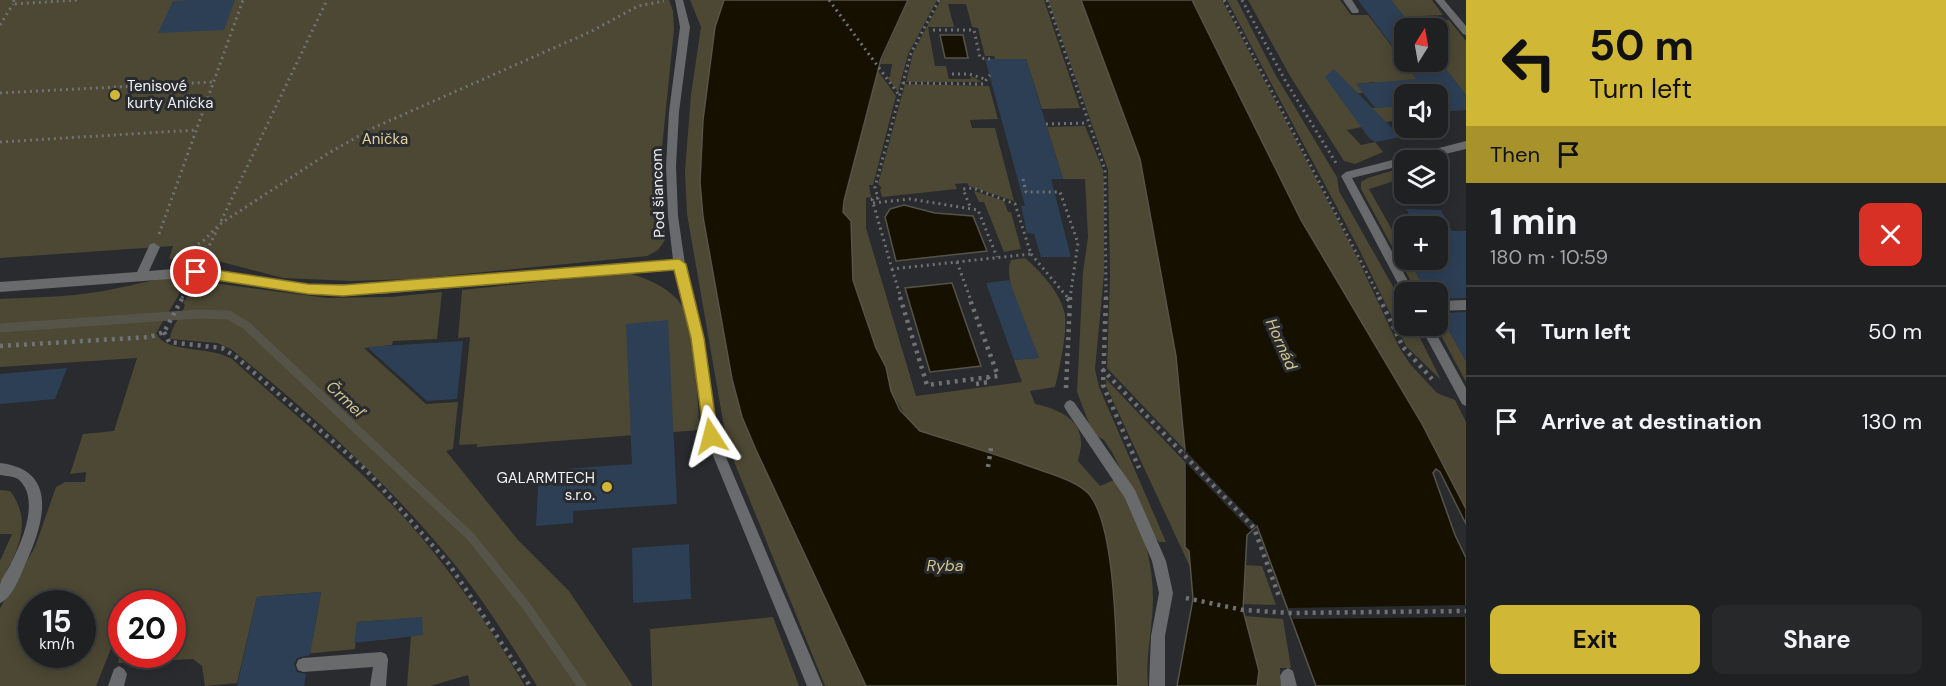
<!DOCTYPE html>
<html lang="en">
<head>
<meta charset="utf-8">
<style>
  :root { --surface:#1f2022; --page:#27282a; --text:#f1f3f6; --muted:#a1a3a5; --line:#3c3e40; --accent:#d1b736 }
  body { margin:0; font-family:"DM Sans",sans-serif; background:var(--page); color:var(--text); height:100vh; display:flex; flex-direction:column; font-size:22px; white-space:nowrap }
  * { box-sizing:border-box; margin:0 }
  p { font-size:20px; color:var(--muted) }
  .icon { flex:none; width:33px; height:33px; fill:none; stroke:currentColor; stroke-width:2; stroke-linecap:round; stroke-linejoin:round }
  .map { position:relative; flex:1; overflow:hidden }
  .drawer { display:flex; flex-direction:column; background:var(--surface); width:480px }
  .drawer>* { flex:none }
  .banner { background:#d1b736; color:#111; overflow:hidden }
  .needle { width:39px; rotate:11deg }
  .fabs { position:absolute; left:1394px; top:18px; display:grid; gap:12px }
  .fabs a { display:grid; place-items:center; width:54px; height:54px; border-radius:12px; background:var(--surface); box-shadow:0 3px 15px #0003,0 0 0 2px var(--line); font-size:30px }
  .speed { position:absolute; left:18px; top:590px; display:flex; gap:12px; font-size:30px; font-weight:700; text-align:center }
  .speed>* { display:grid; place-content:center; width:78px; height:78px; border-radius:50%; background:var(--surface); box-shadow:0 3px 15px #0003,0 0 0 2px var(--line); line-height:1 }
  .speed small { font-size:15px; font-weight:400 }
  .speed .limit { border:9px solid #d22; background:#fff; color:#111 }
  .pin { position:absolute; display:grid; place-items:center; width:51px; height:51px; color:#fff; margin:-26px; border:3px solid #fff; border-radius:50%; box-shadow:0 2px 6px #0007 }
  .me { position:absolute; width:66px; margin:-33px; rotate:351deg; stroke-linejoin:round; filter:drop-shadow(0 0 4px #0008) }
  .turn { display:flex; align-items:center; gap:21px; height:126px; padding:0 24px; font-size:27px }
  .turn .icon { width:78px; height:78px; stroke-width:2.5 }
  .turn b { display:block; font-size:42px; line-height:51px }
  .then { display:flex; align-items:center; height:57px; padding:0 24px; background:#0003; gap:12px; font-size:22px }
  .round { display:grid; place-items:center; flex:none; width:63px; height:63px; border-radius:12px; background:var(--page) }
  .overview { display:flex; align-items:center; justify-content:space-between; height:102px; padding:0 24px }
  h1 { font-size:36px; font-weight:700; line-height:45px }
  .button { display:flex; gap:12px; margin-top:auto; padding:12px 24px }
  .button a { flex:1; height:69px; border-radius:12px; background:var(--accent); color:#111; font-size:24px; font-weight:700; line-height:69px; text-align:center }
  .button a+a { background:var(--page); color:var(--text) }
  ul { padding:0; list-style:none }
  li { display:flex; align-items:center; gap:18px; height:90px; padding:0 24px; border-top:2px solid var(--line) }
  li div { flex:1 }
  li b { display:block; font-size:22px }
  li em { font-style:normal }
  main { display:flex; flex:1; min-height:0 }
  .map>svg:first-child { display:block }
  .green { fill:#4c4833; fill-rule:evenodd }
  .water { fill:#151000; stroke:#565349; stroke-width:1.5 }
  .pier { fill:#292b2e }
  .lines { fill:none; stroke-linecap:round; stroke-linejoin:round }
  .stream { stroke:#565349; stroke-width:9 }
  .building { fill:#2d3f55 }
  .path-far1 { stroke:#707274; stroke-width:3; stroke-dasharray:2 4; stroke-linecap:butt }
  .path { stroke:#707274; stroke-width:4.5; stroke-dasharray:3 5; stroke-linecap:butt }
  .service { fill:#696a6b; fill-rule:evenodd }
  .route { fill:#d1b736; stroke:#887723; stroke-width:1.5 }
  .poi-dot { fill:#d1b736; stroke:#292b2e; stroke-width:2 }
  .labels { text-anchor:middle; stroke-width:6; stroke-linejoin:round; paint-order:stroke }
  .poi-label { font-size:15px; fill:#eef0f2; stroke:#292b2e; text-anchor:start }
  .park-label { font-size:15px; fill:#e0d49b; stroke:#292b2e }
  .street-label { font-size:15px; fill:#eef0f2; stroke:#292b2e }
  .water-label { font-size:16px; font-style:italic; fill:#d3c78f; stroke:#292b2e }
</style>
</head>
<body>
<main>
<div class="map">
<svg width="1466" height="686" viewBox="0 0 1466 686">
  <rect width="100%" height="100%" fill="#292b2e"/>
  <g class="green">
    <path d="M0,0H669L673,11L674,29L662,148L665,240L658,250L647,256L414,279L351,281L283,278L218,261L169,259L173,246L0,258Z"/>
    <path d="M690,0H724L715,27L703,120L700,182L703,217L732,379L742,417L756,450L866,686H825L727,444L687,214L685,171L691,95L701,27Z"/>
    <path d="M908,0H937L908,54L898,92L887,77H890L892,64H880Z"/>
    <path d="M941,0H1044L1080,108L1042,109L1026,59H995L994,56H985L978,28L972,27L966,4H948L954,27H928L935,66H946L949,79H971V76L982,82H906L913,53Z"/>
    <path d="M1048,0H1081L1140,159L1176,356L1185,450L1107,368L1110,277L1108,170Z"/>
    <path d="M1192,0H1222L1356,255L1399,347L1410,364L1437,393L1455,400L1466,422V509L1421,422L1301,220Z"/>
    <path d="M1227,0H1237L1275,74L1337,177L1339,191L1404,306V326H1414L1441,380L1406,346L1359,249Z"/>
    <path d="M1248,0H1340L1351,15H1368L1422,86L1378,87L1374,82L1357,84L1363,93L1338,95L1349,110L1396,106L1385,91L1415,89L1421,94H1404V126L1397,120L1347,130L1361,145L1375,142L1383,152L1355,164L1344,161L1290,76Z"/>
    <path d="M1391,0H1432L1443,15L1404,17Z"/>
    <path d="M1449,20L1466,41V95L1437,58V28H1414L1408,22Z"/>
    <path d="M878,71L896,96L873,185H869L871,197L866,198V228L916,396L1022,382L1014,360L1039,358C1031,336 1001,280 1011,260L1025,258C1040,271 1059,291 1064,311C1069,327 1059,371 1055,387L1030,391L1035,404C1054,408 1080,417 1081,441C1082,447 1079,455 1078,461L1100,486L1114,480C1139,511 1153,558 1153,598C1153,627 1145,657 1148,686H1118L1109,553L1087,492L1057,476L920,431L910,423L891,391L886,367L876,348L865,317L853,280L851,221L843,212L849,173Z"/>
    <path d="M905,84L989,86L998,119L970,120L972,128H995L1014,201L969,186L967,183L955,184L957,189L882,197L880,189L882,188L878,184Z"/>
    <path d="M1085,126L1103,170L1104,184V274L1095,369L1099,387L1166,542H1159L1154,536L1112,452L1104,440L1093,434L1077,392L1083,272L1088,237L1085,179H1063L1047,127Z"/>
    <path d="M1404,167V178L1369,189L1404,251V260H1409L1427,292H1418L1414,287L1361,189V182L1368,178Z"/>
    <path d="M974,191L1004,201L1008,212H1011L1021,249L1004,252L984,202H979Z"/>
    <path d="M627,273C647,278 671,288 682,306C696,329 697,402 700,430L477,447V444L459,445L470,337L458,338L462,290Z"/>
    <path d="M178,277L186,278L187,281L156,333C165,354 209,345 232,359C296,417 365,470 421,537C460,583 494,634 525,686H470L468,675L430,686H407L411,636L382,640L384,620L357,622L355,649L295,655L313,638L321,592L257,597L237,683L205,686L202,666L193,659L118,663L121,649L122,654H172V603H122L121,645L112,646L96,686H0V608L35,547L56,487L65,482H85L86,472L70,474L83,434L114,431L137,358L0,367V299C39,297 79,297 118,288C138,284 156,279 178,277ZM32,603H82V654H32Z"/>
    <path d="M198,281L327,298L390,297L442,292L437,339L393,341L392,345L364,348L426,404L458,402L453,449L446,451L518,540L569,591L633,686H537C509,641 480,594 446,554C383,478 308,411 231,349L217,343L170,339C171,326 181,317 185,305L183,303Z"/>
    <path d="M1439,313L1466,361V382L1436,326Z"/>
    <path d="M1106,379L1184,461L1185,547L1189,551L1191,569L1106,386Z"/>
    <path d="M0,490L10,491C34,522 17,553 0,583V561L12,534H0Z"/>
    <path d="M1244,565L1262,566L1276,605L1243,604Z"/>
    <path d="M1244,616L1283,619L1291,668H1280L1281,686H1257L1259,671Z"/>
    <path d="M773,617L799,686H652L650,629Z"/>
  </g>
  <g class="water">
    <path d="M724,0H908L881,59L844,201L843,212L851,221L853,280L876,348L886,367L891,391L900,410L920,431C961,444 1002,456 1043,471C1057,476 1077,482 1088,493C1116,523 1116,643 1118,686H866L756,450L742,417L732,379L703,217L700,182L703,120L715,27Z"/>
    <path d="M1081,0H1192L1301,220L1421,422L1466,509V524L1440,472L1436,469L1433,473L1455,535L1466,558V686H1316L1257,526L1247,535L1243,610L1259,671L1257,686H1177L1193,599L1189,551L1185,547V450L1176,356L1140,159Z"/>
    <path d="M940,35H963L968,58H945Z"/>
    <path d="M904,205L935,213L973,216L987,251L896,261L885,217L890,209Z"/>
    <path d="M952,283L981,366L930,372L905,288Z"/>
  </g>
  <g class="pier">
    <path d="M1185,450L1218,485L1257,526L1250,530L1184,461Z"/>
    <path d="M1466,605V617L1293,619L1288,608Z"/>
  </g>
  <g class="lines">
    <path class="stream" d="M0,328L199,314L229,315L247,326L471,537L527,607L582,686"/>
  </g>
  <g class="building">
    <path d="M189,0H235L224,30L158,33L173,1Z"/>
    <path d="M1358,0H1391L1414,28H1404V62H1437V58L1466,95V110L1441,112L1437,106V94H1404V106L1375,108L1356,84L1417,79Z"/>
    <path d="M985,59H1026L1063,179H1051L1071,257H1041L1034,234L1027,233L1021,206H1025Z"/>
    <path d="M1334,69L1401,137L1375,142L1369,138L1325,77Z"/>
    <path d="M1406,209L1441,210L1452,231H1466V298L1437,299V292H1427L1413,267L1437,268L1433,260H1437V226H1416Z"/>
    <path d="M1009,280L1039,358L1014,360L986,283Z"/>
    <path d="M1466,312V361L1439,313Z"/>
    <path d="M668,320L677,504L573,511V523L536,526L539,471L632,464L626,324Z"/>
    <path d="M463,341L457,399L427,401L367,347Z"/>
    <path d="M67,368L55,399L0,404V374Z"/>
    <path d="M689,544L691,599L633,603L632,548Z"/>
    <path d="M321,592L310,655L297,658L294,664L297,672L306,674L304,686H237L257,597Z"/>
    <path d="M422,617L423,635L354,643L357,622Z"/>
  </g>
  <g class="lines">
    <g class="path-far1">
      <path d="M14,0L13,4L77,0"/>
      <path d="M829,0L899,95"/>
      <path d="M939,0L911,53L875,187L878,198L872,199L892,269L1031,254L1015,204L973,188L963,189L971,209"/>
      <path d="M1047,0L1105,170L1106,298"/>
      <path d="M1224,0L1380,298"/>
      <path d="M1242,0L1286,82L1336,163"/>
      <path d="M0,25L13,4"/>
      <path d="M933,30H974L980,58L990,59"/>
      <path d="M952,74H969L985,79"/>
      <path d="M903,83L983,84L990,75"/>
      <path d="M0,93L213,82"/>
      <path d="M1046,124L1088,123"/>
      <path d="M0,142L196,130"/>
      <path d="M1023,179L1026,192H1060L1078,243L1070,298"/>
      <path d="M873,203L910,199L978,210L997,257"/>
      <path d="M221,221L327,0"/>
      <path d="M159,234L243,0"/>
      <path d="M183,254L204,240L220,224L327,154L373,128L592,31L638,6L664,1"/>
      <path d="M1031,254L1068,298"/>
      <path d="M204,256L218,228"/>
      <path d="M957,262L970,298"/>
      <path d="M892,269L901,298"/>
      <path d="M182,298L185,292"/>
    </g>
    <g class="path">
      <path d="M900,297L927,385L998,376L969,297"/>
      <path d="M1106,297L1103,385L1139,468"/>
      <path d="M1379,297L1403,347L1432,379"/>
      <path d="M1070,300V297"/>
      <path d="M164,332L169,342L222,348L236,357L366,470L449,564L530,686"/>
      <path d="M0,346L150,337L164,332L183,297"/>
      <path d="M1102,369L1254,528L1280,599"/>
      <path d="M976,384L989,382L988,377"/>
      <path d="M1066,388L1070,301L1066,297"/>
      <path d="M988,467L991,448"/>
      <path d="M1186,598L1243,610L1290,613L1466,611"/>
    </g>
    <g class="service">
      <path d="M675,0H683L690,27L679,112L676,166L678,216L685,264L704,338L717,436L823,686H807L705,436L692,338L675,269L381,294H308L196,277L0,292V282L137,272L150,244L154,243L160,247L149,271L196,267L308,284H381L673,260L668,216L666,166L669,112L680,27Z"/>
      <path d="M1343,0H1352L1359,11L1358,13H1352Z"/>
      <path d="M1435,0H1444L1466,26V35L1463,34Z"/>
      <path d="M1466,141V149L1420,160H1404V165L1352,178L1414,292H1404V295L1341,176L1346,172Z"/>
      <path d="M1466,300V310L1437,311V301Z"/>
      <path d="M1420,326H1432L1466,388V406L1462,404Z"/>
      <path d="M1070,400L1074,402L1135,490L1166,561L1173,593L1165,636V686H1149L1151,636L1159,593L1152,561L1125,498L1066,410L1064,406L1066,402Z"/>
      <path d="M0,463C61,470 43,526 25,565C20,577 12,598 0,603C0,597 0,590 0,584C2,577 8,570 11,563C22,542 41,498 18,479C13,476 6,476 0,475Z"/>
      <path d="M381,652L386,654L388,659L386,686H370L373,667L303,672L298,670L296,665L298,660L303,658Z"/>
      <path d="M119,666L124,669L127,674L124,686H108L114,669Z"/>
      <path d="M1288,668L1293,671L1297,686H1281L1280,676L1283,671Z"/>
    </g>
  </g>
  <path class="route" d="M679,259L686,264L704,338L718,436L711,443L704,436L691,338L674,270L343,296L308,294L196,277L189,272L196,267L308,284L343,285Z"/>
  <g class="poi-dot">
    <circle cx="115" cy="95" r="6"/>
    <circle cx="607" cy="487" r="6"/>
  </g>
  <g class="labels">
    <g class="poi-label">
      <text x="127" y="91">Tenisové<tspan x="127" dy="17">kurty Anička</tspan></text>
      <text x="595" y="483" text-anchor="end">GALARMTECH<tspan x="595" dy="17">s.r.o.</tspan></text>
    </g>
    <g class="park-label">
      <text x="385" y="144">Anička</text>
    </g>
    <g class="street-label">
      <text transform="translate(658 193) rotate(-92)" y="5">Pod šiancom</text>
    </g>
    <g class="water-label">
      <text transform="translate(1282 344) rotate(66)" y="6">Hornád</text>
      <text transform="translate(346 399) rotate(43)" y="6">Črmeľ</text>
      <text x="945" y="571">Ryba</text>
    </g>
  </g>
</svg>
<div class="fabs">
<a><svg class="needle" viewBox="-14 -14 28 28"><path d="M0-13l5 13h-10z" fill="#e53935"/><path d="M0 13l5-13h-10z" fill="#a1a3a5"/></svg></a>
<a><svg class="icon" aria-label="sound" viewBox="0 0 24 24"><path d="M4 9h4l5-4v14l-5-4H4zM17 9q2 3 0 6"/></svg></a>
<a><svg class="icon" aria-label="layers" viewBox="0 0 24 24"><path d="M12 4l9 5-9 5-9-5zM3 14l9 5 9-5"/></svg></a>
<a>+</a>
<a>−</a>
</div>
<div class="speed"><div>15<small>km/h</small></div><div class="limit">20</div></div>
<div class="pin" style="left:196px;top:272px;background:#d93025"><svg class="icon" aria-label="arrive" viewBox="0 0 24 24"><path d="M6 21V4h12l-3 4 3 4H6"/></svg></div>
<svg class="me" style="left:711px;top:436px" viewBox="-20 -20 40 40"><path d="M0-17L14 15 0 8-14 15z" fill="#d1b736" stroke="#fff" stroke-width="4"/></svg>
</div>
<section class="drawer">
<div class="banner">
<div class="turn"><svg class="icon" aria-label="left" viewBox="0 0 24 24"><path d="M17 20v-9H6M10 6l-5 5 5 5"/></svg><div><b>50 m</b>Turn left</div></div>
<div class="then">Then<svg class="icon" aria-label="arrive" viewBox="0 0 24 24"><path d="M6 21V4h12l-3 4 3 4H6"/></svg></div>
</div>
<div class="overview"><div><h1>1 min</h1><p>180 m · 10:59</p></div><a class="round" style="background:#d93025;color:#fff"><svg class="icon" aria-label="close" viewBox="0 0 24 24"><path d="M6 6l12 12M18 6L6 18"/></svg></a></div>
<ul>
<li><svg class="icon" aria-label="left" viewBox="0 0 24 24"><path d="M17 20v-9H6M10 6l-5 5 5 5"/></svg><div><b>Turn left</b></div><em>50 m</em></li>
<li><svg class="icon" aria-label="arrive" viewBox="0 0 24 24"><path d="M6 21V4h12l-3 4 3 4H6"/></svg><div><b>Arrive at destination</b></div><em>130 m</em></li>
</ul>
<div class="button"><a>Exit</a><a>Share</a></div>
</section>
</main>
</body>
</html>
